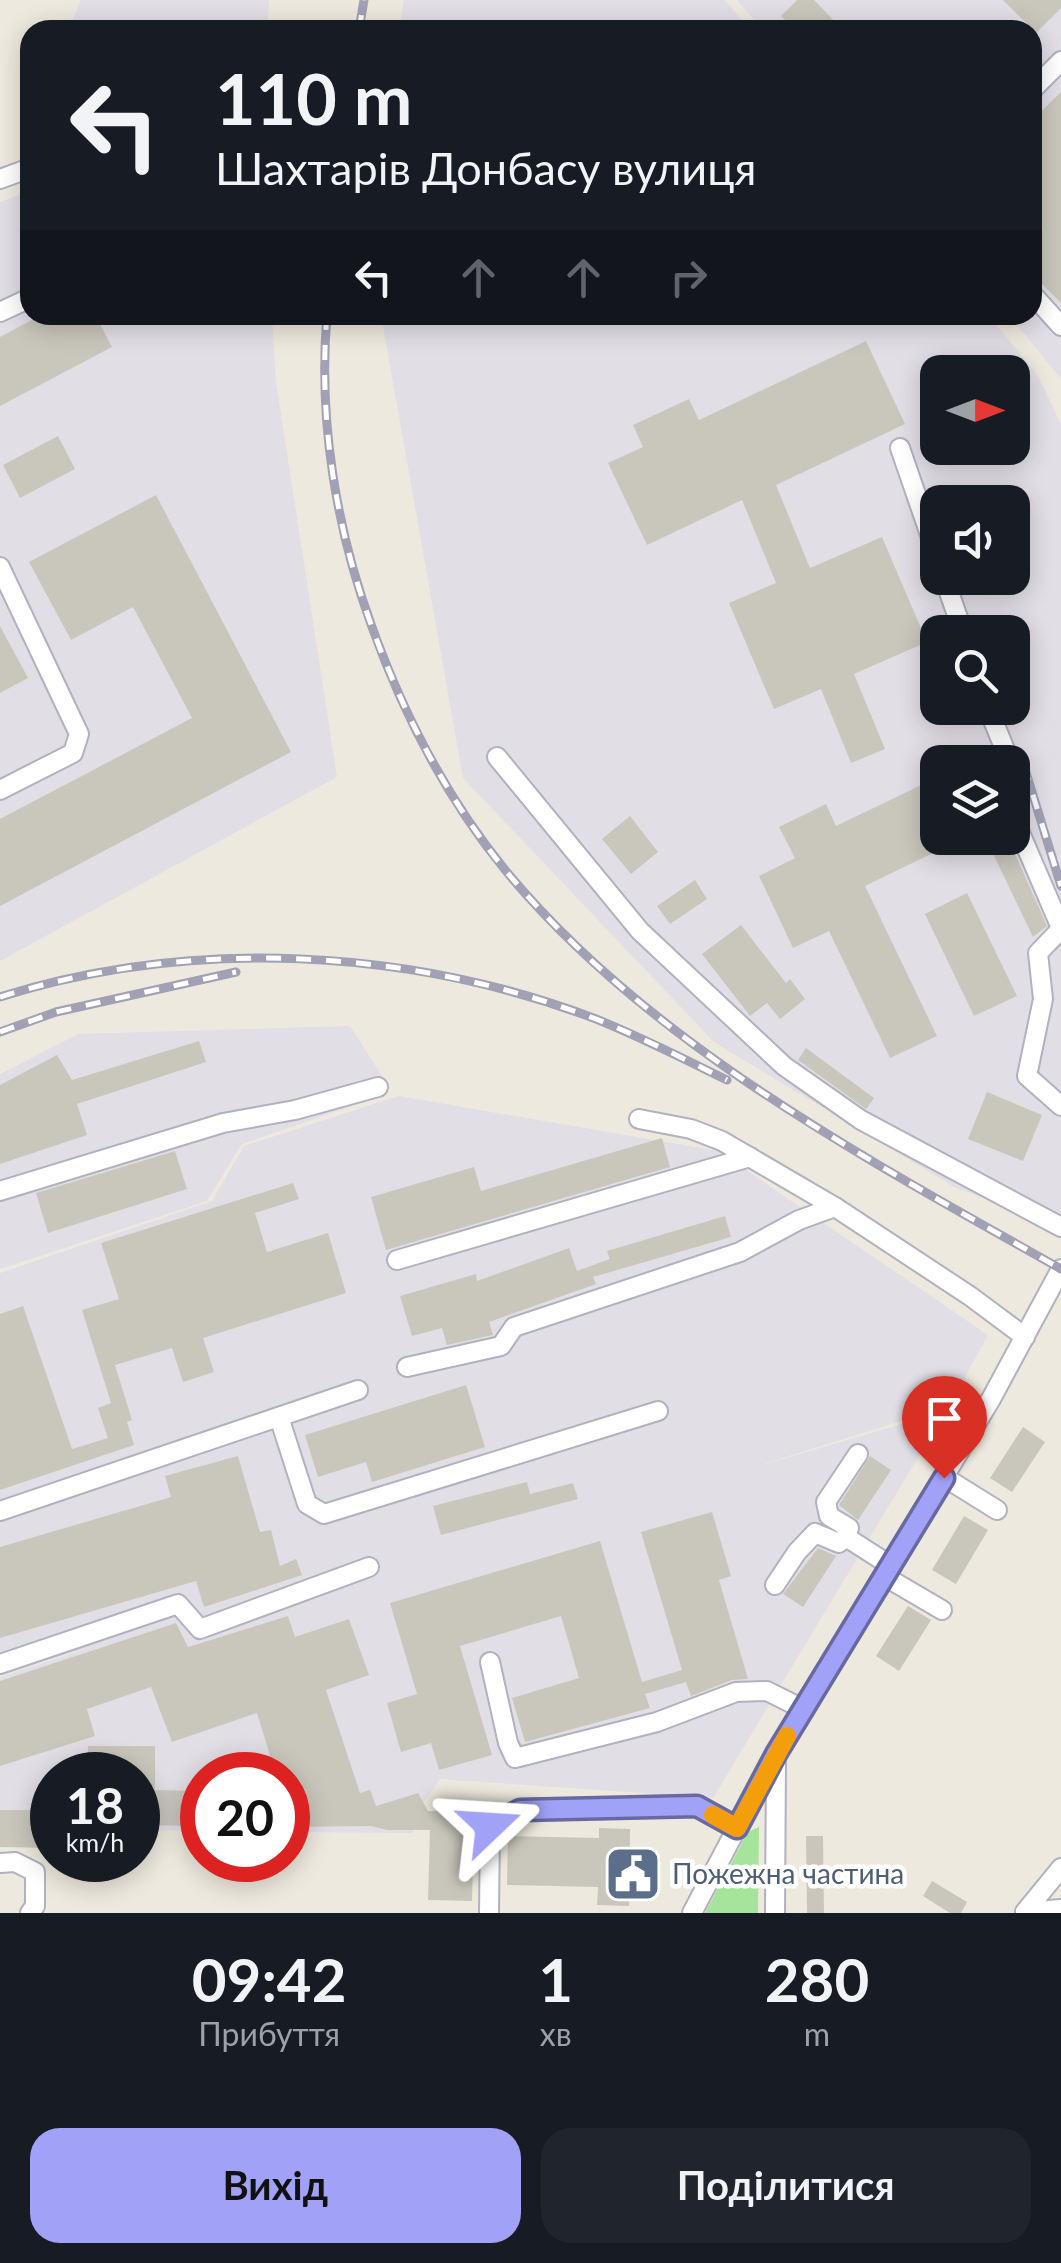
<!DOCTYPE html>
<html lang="uk">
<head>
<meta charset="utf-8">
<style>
  :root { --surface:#171b24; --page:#20242c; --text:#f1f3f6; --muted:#9ea1a6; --accent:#a1a2f7 }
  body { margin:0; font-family:Lato,sans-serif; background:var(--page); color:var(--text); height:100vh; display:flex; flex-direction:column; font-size:38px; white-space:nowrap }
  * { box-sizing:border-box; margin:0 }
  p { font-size:32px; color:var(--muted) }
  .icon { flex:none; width:55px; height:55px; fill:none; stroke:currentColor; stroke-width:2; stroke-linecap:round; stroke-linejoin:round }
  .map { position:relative; height:1913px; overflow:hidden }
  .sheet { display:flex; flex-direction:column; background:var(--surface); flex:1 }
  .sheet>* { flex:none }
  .top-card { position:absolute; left:20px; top:20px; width:1022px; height:305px; border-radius:30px; box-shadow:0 5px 25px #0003; background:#171b24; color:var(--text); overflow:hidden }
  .needle { width:65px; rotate:90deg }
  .buttons { position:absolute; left:920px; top:355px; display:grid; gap:20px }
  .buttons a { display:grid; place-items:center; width:110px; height:110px; border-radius:20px; background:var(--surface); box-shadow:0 5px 25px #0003; font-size:50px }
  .speed { position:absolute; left:30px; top:1752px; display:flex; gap:20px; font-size:50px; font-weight:700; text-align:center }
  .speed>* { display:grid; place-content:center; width:130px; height:130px; border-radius:50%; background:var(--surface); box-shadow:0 5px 25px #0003; line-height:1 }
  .speed small { font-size:25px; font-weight:400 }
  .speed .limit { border:15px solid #d22; background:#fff; color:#111 }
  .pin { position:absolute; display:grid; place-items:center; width:85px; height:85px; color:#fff; margin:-102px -42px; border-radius:50% 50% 50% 0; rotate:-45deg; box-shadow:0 0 10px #0007 }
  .pin .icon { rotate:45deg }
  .me { position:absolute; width:110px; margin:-55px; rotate:70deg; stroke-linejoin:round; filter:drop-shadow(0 0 8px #0008) }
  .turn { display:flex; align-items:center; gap:35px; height:210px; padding:0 30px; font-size:45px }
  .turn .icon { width:130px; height:130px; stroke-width:2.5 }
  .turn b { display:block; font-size:70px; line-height:85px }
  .lanes { display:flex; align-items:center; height:95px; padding:0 30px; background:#0003; justify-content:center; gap:50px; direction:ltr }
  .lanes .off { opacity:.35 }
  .eta { display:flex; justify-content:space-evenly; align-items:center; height:170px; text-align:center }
  .eta b { font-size:60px; font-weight:700; line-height:70px }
  .primary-button { display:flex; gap:20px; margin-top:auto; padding:20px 30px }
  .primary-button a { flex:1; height:115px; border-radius:30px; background:var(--accent); color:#111; font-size:40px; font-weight:700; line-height:115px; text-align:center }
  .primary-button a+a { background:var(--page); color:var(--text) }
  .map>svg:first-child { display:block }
  .industrial { fill:#e2dee6; fill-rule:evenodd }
  .green { fill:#a6e39b }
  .building { fill:#c9c7bc }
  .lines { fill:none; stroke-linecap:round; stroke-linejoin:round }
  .minor-casing { stroke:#b1b1bf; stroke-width:22 }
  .minor { stroke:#fff; stroke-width:18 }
  .rail-casing { stroke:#a1a0b5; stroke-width:9 }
  .rail { stroke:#fff; stroke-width:5; stroke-dasharray:15; stroke-linecap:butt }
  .route-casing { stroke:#6969a1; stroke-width:25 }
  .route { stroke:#a1a2f7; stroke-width:18 }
  .slow { stroke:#f59e0b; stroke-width:18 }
  .labels { text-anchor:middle; stroke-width:9; stroke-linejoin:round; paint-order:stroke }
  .service-label { font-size:28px; fill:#4e5e75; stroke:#fff; text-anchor:start }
</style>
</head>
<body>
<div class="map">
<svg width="1061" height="1913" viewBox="0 0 1061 1913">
  <rect width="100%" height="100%" fill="#ede9de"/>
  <g class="industrial">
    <path d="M81,0H269L267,30H68Z"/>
    <path d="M404,0H725L750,30H399Z"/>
    <path d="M737,0H1061V379L1009,315H1032V30H763Z"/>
    <path d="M30,191V315H272L276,382L337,777L0,961V202Z"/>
    <path d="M381,315H988L1037,374L1061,424V1226L956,1188L714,1042L463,778ZM938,372H1012V448H938ZM938,502H1012V578H938ZM938,632H1012V708H938ZM938,762H1012V838H938Z"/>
    <path d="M350,1026L384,1079L381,1096L242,1144L207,1201L0,1269V1074L78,1034Z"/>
    <path d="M399,1096L718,1151L988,1335L949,1406L748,1469L946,1411L713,1798L440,1779L412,1819L413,1833L288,1832V1775H202V1831L138,1830V1775H52V1829H0V1677L98,1645L0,1674V1273L212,1201L244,1146Z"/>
  </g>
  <path class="green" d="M759,1827L758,1913H705L748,1832Z"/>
  <g class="building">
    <path d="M797,0H814L843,30H795L781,16Z"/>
    <path d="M1003,0H1061V8L1036,33Z"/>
    <path d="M1061,92V303L1032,274V120Z"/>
    <path d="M41,315H95L112,347L0,406V337Z"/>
    <path d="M866,341L905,424L776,485L810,568L882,537L927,642L854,674L885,749L851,763L821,689L774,709L729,603L776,583L742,500L647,545L608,463L643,447L633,425L689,399L699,420Z"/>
    <path d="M58,436L75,469L20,498L3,465Z"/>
    <path d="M156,495L291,752L0,906V819L192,718L133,607L71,640L29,562Z"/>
    <path d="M0,626L28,678L0,693Z"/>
    <path d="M938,777V838H1008L1047,926L1033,937L989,845L970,854L962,839L865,886L937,1036L890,1058L829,931L793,948L759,876L795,858L779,827L826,804L836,826Z"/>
    <path d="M630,816L658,852L631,874L602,839Z"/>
    <path d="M695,880L707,899L670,924L657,906Z"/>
    <path d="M967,893L1017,996L974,1016L925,914Z"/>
    <path d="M741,925L786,983L790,979L805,999L780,1019L767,1003L750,1016L702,954Z"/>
    <path d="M199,1041L206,1062L77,1104L87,1135L0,1164V1085L57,1055L72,1080Z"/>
    <path d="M806,1048L874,1098L866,1109L798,1060Z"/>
    <path d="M987,1092L1042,1115L1023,1161L968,1139Z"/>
    <path d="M662,1138L670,1167L386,1250L371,1197L474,1167L481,1191Z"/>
    <path d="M175,1151L187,1189L48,1233L36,1193Z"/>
    <path d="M293,1183L299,1199L255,1213L267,1252L328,1233L346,1293L203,1338L214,1372L183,1382L172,1348L115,1365L132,1420L127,1422L134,1445L0,1490V1314L23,1306L72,1449L108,1438L98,1408L111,1403L82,1310L119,1299L101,1243Z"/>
    <path d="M725,1216L731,1237L593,1277L596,1284L489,1322L493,1335L447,1345L442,1328L412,1336L400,1296L476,1274L477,1281L569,1248L577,1271L610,1259L607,1251Z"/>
    <path d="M466,1385L485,1447L372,1482L366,1462L318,1477L305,1435Z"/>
    <path d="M1023,1427L1045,1442L1012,1492L990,1478Z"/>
    <path d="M238,1456L260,1532L271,1530L280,1566L296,1559L302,1575L204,1607L196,1581L0,1638V1547L171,1497L165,1476Z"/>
    <path d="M870,1456L891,1470L858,1520L839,1505Z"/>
    <path d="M527,1482L530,1494L573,1483L578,1499L441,1535L433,1506Z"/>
    <path d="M712,1512L731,1576L719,1580L748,1679L732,1680L691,1696L686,1682L645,1694L650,1708L525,1742L512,1698L579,1678L561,1616L460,1646L492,1755L439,1770L431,1743L401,1752L387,1703L417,1694L390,1603L600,1541L642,1682L682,1670L641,1532Z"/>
    <path d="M964,1516L988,1530L956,1584L932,1570Z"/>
    <path d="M818,1548L836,1556L803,1607L783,1594Z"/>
    <path d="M908,1606L931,1620L899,1671L876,1656Z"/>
    <path d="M288,1616L295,1637L349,1619L369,1675L326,1690L360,1793L370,1790L376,1806L418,1793L428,1811L474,1812L472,1901L428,1900L430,1830H387L371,1826L288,1827V1775H276L257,1713L172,1742L151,1687L87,1709L95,1736L0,1766V1681L176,1623L188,1647Z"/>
    <path d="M88,1746H155V1790L202,1791V1826L138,1825V1770L88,1769Z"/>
    <path d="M0,1810H52V1848L0,1847Z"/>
    <path d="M599,1828L630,1829L629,1906L597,1905L598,1887L507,1885L508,1836L599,1838Z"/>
    <path d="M806,1836H823L824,1913H807Z"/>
    <path d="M932,1881L967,1902L961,1913H950L923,1896Z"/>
  </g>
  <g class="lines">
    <g class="minor-casing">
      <g id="minor">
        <path d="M1032,90L1061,61"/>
        <path d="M0,179L30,168"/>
        <path d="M1032,294L1061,326"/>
        <path d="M0,312L30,298"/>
        <path d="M900,448L938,558"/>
        <path d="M0,567L79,734L73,753L0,790"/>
        <path d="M944,578L963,632"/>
        <path d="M988,708L1010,762"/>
        <path d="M497,757L640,931L784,1066L861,1120L1061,1227"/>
        <path d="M1012,814L1061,928"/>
        <path d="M1061,929L1038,953L1043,999L1027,1076L1061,1106"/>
        <path d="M639,1119L691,1129L722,1141L835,1207L970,1296L1025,1337"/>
        <path d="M0,1191L223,1123L295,1110L378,1087"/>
        <path d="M397,1260L750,1157"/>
        <path d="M407,1367L501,1346L514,1327L740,1252L799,1220L835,1207"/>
        <path d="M279,1417L307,1504L324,1514L658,1411"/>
        <path d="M944,1477L997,1510"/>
        <path d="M0,1511L358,1390"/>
        <path d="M846,1537L849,1528L829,1516L826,1502L858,1454"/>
        <path d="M884,1576L942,1610"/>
        <path d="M775,1585L797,1552L815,1533L839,1543L846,1537L891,1566"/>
        <path d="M490,1662L508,1743L515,1758L657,1722L736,1692L767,1691L803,1709"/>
        <path d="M0,1664L178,1604L200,1629L369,1567"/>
        <path d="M0,1863L15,1862L35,1872V1906L30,1913"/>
        <path d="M1025,1912L1061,1868"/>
        <path d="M1025,1912L1061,1909"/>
        <path d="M489,1913L490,1826L520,1810L697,1806L737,1827"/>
        <path d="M692,1913L776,1754L991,1399L1061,1269"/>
        <path d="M775,1913L776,1760"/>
      </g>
    </g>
    <use href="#minor" class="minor"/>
    <g class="rail-casing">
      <g id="rail">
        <path d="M359,30L364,0"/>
        <path d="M327,315C318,419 336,529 372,627C403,713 447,799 506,871C650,1045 867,1159 1061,1269"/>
        <path d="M1024,766L1061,886"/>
        <path d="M0,997C192,937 409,948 596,1019C641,1037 684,1059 727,1080"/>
        <path d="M0,1032L56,1012L236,972"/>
      </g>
    </g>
    <use href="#rail" class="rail"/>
  </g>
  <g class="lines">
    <g class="route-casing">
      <path id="route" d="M490,1826L520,1810L697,1806L737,1828L776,1754L944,1478"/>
    </g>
    <use href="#route" class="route"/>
    <path class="slow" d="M713,1815L737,1828L787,1736"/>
  </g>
  <defs>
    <g id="civic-square" transform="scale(2.875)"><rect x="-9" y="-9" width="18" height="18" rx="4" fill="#5c6f8a" stroke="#fff"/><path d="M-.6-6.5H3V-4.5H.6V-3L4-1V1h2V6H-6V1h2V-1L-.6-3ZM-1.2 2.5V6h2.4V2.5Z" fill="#fff"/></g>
  </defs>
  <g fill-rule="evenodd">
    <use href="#civic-square" x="633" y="1874"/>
  </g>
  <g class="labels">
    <g class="service-label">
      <text x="672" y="1884">Пожежна частина</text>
    </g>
  </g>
</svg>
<div class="buttons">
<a><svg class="needle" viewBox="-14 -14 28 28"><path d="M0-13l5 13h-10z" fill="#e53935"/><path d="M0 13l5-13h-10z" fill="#9ea1a6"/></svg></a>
<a><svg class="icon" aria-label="sound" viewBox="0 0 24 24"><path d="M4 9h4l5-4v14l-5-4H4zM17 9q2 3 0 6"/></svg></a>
<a><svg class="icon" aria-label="search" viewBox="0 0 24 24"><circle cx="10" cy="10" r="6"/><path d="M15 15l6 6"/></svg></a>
<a><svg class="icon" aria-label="layers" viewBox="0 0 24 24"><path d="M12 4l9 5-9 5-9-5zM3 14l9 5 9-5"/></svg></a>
</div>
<div class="speed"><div>18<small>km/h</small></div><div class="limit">20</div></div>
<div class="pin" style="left:944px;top:1478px;background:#d93025"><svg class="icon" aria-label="arrive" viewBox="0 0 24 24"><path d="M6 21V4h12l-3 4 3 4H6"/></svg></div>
<svg class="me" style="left:490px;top:1826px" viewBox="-20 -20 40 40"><path d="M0-17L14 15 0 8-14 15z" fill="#a1a2f7" stroke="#fff" stroke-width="4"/></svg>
<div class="top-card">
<div class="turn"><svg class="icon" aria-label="left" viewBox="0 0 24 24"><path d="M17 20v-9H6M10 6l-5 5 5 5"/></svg><div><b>110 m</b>Шахтарів Донбасу вулиця</div></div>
<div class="lanes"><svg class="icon" aria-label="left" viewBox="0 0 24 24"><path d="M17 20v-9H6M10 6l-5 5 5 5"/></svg><svg class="icon off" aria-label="ahead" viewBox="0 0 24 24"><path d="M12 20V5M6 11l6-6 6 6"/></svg><svg class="icon off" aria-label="ahead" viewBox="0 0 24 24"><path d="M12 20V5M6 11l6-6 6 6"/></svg><svg class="icon off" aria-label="right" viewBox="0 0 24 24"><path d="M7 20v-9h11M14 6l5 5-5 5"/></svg></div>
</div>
</div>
<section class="sheet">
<div class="eta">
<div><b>09:42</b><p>Прибуття</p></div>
<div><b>1</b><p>хв</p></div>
<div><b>280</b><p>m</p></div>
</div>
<div class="primary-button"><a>Вихід</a><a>Поділитися</a></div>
</section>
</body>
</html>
